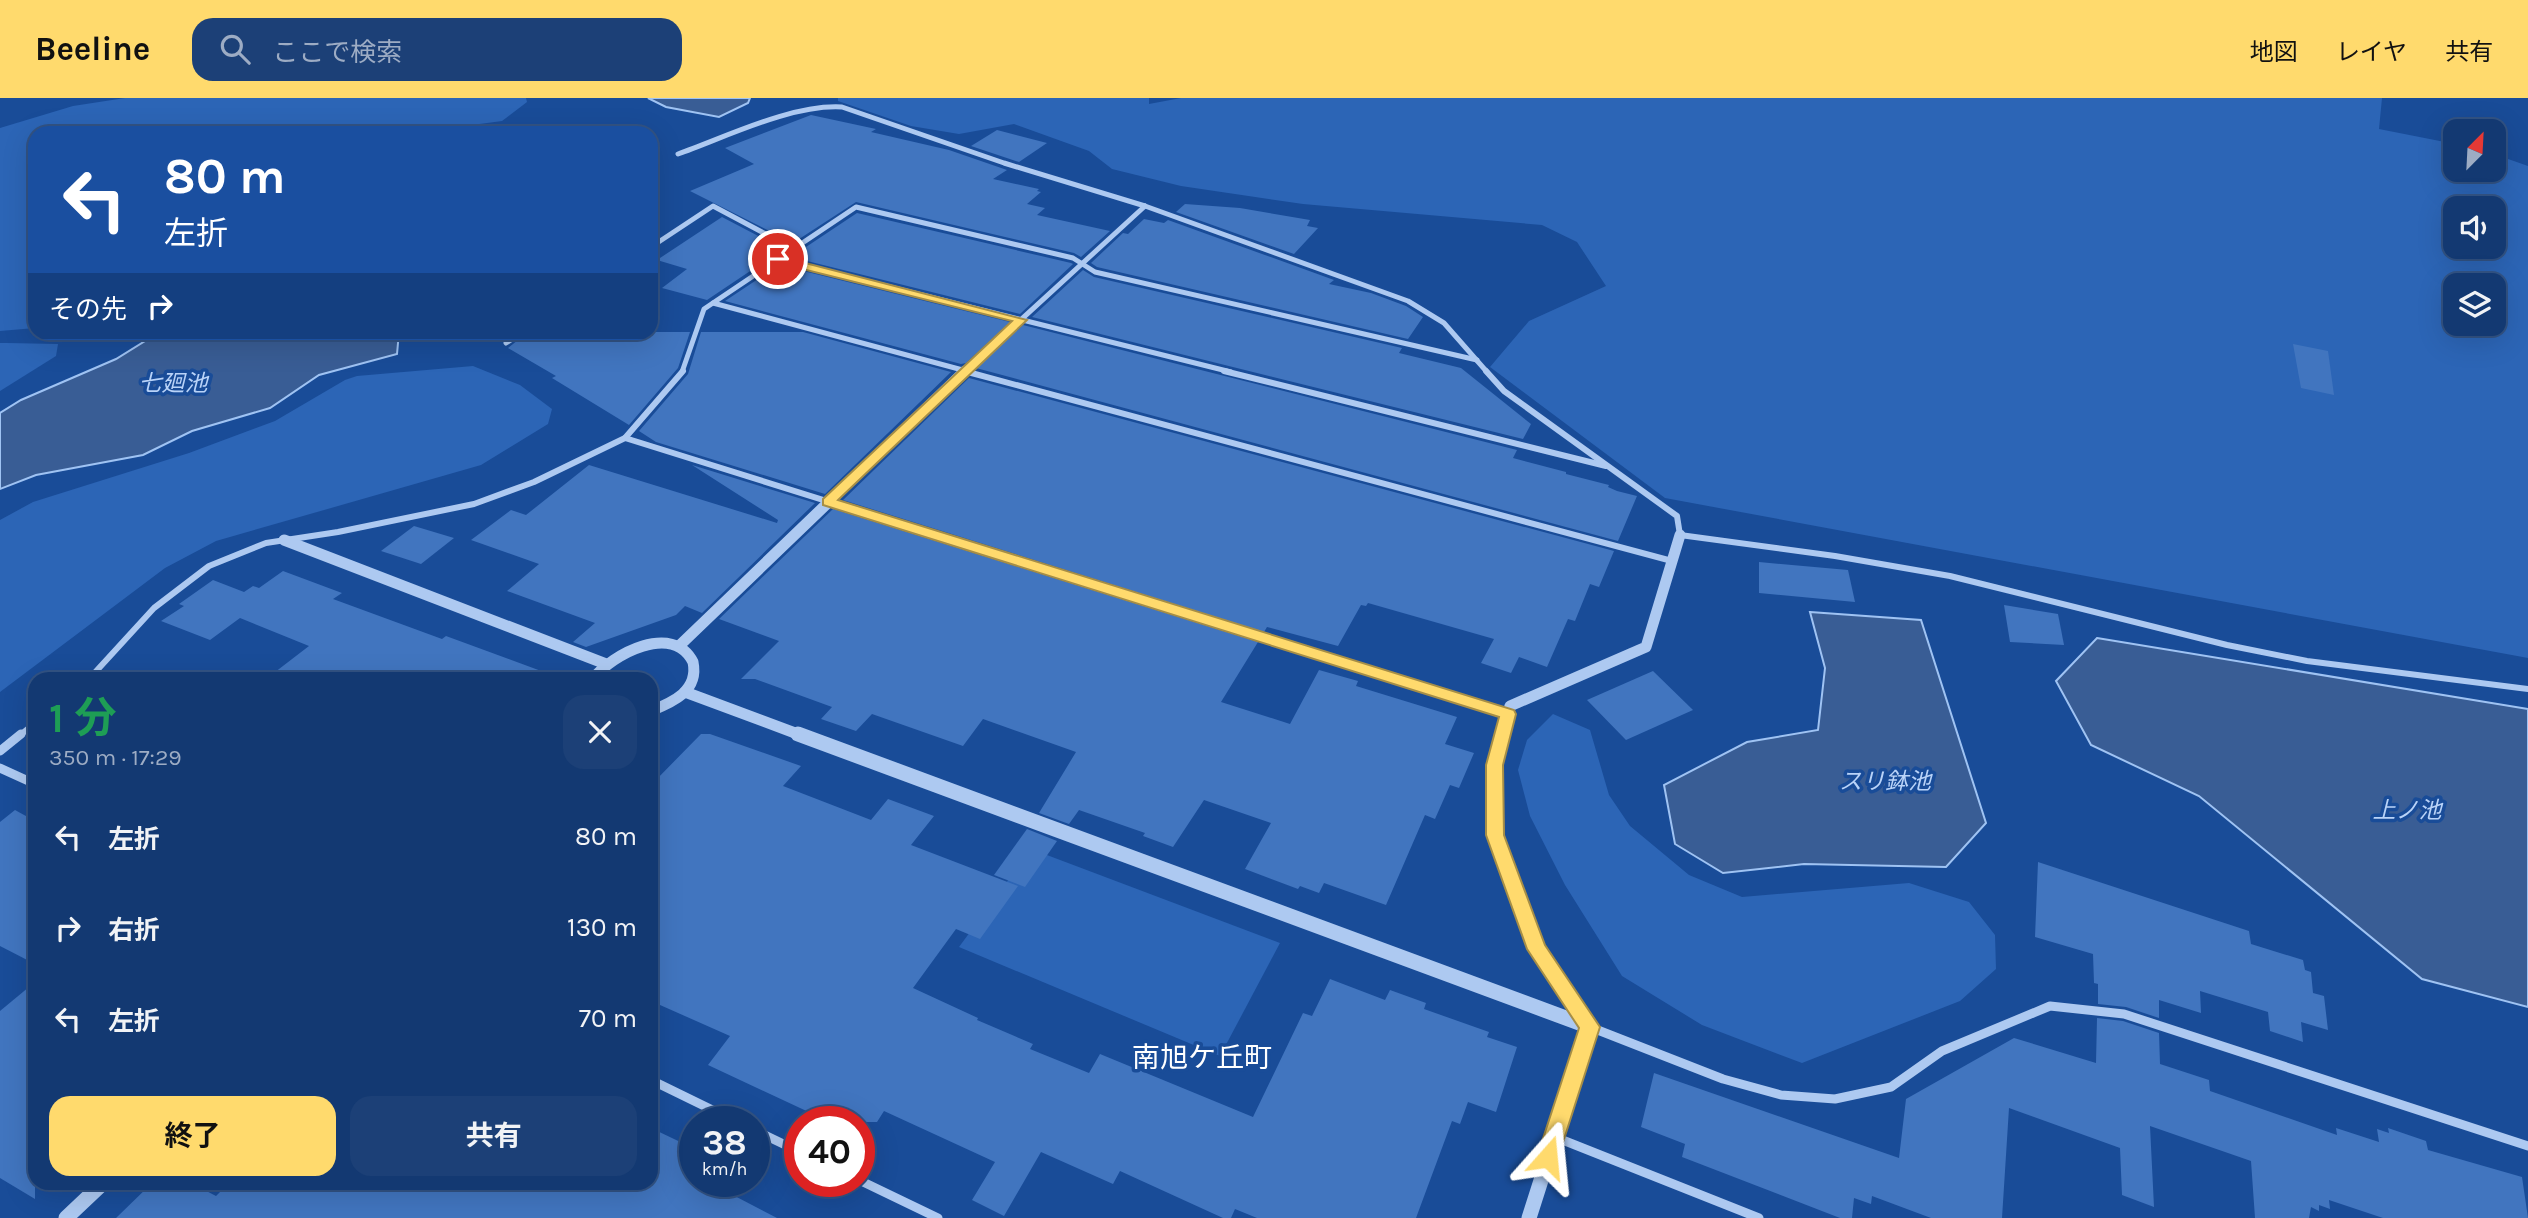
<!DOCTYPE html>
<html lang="ja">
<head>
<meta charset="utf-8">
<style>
  :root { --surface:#133972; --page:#1c4077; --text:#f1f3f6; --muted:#9dacc4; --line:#325384; --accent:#ffda6d }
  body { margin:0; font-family:Karla,"Noto Sans JP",sans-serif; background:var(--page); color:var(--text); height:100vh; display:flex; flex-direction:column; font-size:26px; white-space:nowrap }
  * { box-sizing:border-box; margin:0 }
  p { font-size:23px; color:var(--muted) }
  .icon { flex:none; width:38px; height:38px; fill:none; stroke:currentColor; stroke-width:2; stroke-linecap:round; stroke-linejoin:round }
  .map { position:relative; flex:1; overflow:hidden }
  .sheet { position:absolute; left:28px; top:574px; width:630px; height:518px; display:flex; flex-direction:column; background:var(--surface); border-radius:21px; box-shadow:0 7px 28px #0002,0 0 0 2px var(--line) }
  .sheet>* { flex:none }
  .guide { position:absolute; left:28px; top:28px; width:630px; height:214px; border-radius:21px; box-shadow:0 7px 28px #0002,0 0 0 2px var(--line); background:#1a4fa0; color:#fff; overflow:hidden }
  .needle { width:46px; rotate:24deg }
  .controls { position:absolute; left:2443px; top:21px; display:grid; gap:14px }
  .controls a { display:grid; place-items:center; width:63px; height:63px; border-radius:14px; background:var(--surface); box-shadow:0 7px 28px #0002,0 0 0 2px var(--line); font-size:35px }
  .speed { position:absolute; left:679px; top:1008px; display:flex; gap:14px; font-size:35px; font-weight:700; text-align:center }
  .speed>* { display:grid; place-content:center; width:91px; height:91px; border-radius:50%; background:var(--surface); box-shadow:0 7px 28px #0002,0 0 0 2px var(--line); line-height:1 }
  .speed small { font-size:18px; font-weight:400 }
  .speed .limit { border:10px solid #d22; background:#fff; color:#111 }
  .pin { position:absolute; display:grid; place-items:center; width:60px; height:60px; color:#fff; margin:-30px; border:4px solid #fff; border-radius:50%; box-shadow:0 2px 7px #0007 }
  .me { position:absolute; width:77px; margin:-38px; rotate:18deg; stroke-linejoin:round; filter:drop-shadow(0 0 5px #0008) }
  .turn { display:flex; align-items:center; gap:24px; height:147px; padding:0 21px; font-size:32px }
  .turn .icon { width:91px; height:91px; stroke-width:2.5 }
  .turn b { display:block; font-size:49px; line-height:60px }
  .then { display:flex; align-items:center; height:66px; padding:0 21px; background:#0003; gap:14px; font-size:26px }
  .round { display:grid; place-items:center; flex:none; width:74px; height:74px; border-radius:21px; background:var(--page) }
  .headline { display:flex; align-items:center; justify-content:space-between; height:119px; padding:0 21px }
  h1 { font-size:42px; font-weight:700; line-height:52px; color:#1e9e55 }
  .button { display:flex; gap:14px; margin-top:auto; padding:14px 21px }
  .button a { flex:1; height:80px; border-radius:21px; background:var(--accent); color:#111; font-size:28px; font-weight:700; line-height:80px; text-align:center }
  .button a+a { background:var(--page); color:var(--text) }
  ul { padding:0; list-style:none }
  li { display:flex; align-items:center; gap:21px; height:91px; padding:0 21px }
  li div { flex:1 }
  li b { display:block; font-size:26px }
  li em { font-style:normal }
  header { display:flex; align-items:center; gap:42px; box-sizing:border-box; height:98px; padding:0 35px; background:var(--accent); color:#111 }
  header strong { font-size:33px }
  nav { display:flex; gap:38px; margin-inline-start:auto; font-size:24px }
  .search { width:490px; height:63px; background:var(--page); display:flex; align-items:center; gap:18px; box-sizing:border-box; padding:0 24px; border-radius:21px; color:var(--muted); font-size:26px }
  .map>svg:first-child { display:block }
  .green { fill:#2c65b6; fill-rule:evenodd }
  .water { fill:#395d95; stroke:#9fc3f3; stroke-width:2 }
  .building { fill:#4175bf }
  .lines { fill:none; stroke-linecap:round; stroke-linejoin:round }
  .minor-far2 { stroke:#adc9f1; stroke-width:5 }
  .minor-far1 { stroke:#adc9f1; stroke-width:6 }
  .minor { stroke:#adc9f1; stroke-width:9 }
  .tertiary-far1 { stroke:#adc9f1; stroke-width:11 }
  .tertiary { stroke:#adc9f1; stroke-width:15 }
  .route { fill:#ffda6d; stroke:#a68e47; stroke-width:2 }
  .labels { text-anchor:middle; stroke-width:7; stroke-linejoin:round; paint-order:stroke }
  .water-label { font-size:23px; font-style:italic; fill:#b9d3f8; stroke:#194c98 }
  .near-neighbourhood-label { font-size:28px; fill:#fff; stroke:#194c98 }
</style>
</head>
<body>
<header>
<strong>Beeline</strong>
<div class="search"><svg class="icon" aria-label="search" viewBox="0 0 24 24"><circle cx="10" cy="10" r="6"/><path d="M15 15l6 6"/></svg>ここで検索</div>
<nav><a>地図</a><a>レイヤ</a><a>共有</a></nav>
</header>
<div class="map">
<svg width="2528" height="1120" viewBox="0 0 2528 1120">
  <rect width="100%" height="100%" fill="#194c98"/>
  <g class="green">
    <path d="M125,0H526L527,4L502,23L412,35H35V230L0,233V30L73,8Z"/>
    <path d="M838,0H1149V6L1181,0H2382L2379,31L2455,46V72H2494V56L2528,68V560L1665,400L1490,269L1529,223L1606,188L1577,144L1542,127L1303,106L1181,88L1112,71L1089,53L1014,26L959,36L911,28L838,3ZM2455,110H2494V149H2455ZM2455,187H2494V226H2455Z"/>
    <path d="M0,245H7L58,246L56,258L0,293Z"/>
    <path d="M473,268L520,287L552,311L548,326L481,367L216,443L165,470L0,594V422L33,404L189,355L275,323L345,282L357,278Z"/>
    <path d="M1553,616L1590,632L1609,697L1630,728L1689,777L1742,799L1909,785L1969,804L1995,837L1996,871L1960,903L1802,965L1702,927L1622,878L1565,787L1530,718L1518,672L1527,642Z"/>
    <path d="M1031,751L1280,845L1220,958L959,849Z"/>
  </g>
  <g class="water">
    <path d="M648,0H750L748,5L719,19L666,9Z"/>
    <path d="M399,234L397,256L319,277L270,310L192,333L143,357L36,377L0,391V315L21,302L116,261L158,235Z"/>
    <path d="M1810,514L1921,522L1986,725L1946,769L1804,766L1723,775L1675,746L1664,687L1747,644L1818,632L1825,570Z"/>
    <path d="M2097,540L2528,611V909L2422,881L2199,698L2091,647L2056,583Z"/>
  </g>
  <g class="building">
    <path d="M811,17L876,31L871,34L949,52L1007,72L993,81L1039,91L1037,93L1041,94L1027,106L1045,110L1037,117L1110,133L1081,159L1074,155L856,104L793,145L690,93L754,66L725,50Z"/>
    <path d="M997,32L1047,45L1019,64L971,48Z"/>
    <path d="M1185,106L1240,110L1310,122L1307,128L1318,130L1294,156L1176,114Z"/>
    <path d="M857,115L1071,165L1073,166L1020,216L791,159Z"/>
    <path d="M722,119L783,151L707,202L662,190L687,171L657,162Z"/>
    <path d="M1144,121L1164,125L1168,122L1334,182L1329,186L1371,195L1406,208L1423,219L1408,241L1097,169L1091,165L1123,135L1128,136Z"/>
    <path d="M779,167L1010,224L966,265L961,266L725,203Z"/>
    <path d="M1083,172L1094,179L1402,250L1399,255L1461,270L1531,326L1523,341L1032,219Z"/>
    <path d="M1023,227L1517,352L1513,360L1566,374V376L1609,387L1608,389L1617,393L1637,398L1618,443L976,270Z"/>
    <path d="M528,234H690L678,270L629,327L552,280L556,278L508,250Z"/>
    <path d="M701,234H803L951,274L825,396L656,344L639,333L688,276Z"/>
    <path d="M2293,246L2328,253L2334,297L2301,290Z"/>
    <path d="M969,280L1614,453L1599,489L1590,486L1575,523L1568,521L1547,569L1519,559L1511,575L1481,565L1494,541L1368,505L1366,508L1361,507L1338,548L1267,529L1264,534L843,402Z"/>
    <path d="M589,367L777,425L778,422L692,367L815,405L702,515L685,508L676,517L586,549L573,544L595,525L507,493L539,466L471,442L511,412L526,417Z"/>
    <path d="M833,411L1258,544L1221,604L1290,626L1319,572L1358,583L1356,588L1457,619L1445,646L1474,655L1459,690L1450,687L1435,721L1425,717L1386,807L1324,785L1319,795L1300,788L1298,791L1245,771L1271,725L1204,702L1173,749L1143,738L1145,735L1079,712L1069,726L1039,715L1076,654L983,621L963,648L872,616L856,633L821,621L832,609L755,581H741L779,543L719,521Z"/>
    <path d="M414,428L454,440L421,466L381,453Z"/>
    <path d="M1759,464L1848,472L1855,504L1759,495Z"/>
    <path d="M283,473L342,495L333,501L442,541L446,538L552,577V581H266L309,548L240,520L210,542L161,523L184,508L179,506L213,482L244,494L253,488L259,490Z"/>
    <path d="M2004,507L2058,516L2064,547L2010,544Z"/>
    <path d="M1653,573L1693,612L1626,642L1587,602Z"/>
    <path d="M701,636H710L801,668L783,688L871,722L888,701L934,718L911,747L1018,788L980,841L956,831L913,890L978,920L977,922L1033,946L1030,951L1089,975L1100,956L1253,1019L1303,915L1312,918L1330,881L1385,902L1390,892L1426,905L1424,911L1489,934L1487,939L1517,949L1496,1014L1468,1004L1460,1026L1452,1023L1416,1120H1257L1235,1111L1231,1120H1223L1120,1073L1113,1086L1041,1054L1004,1118L972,1102L995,1064L884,1013L877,1024H830L708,967L730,938L651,903V687Z"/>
    <path d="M15,712L35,723V866L0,848V724Z"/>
    <path d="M1027,731L1057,743L1025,789L994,777Z"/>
    <path d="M2038,764L2249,833L2251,846L2303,862L2305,872L2311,874L2313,895L2324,898L2328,932L2301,924L2303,944L2270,933L2268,914L2200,893L2201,915L2159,902V920L2126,909L2098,906V886L2094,885L2093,856L2035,839Z"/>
    <path d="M35,884V1101L0,1080V913Z"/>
    <path d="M2097,920L2123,923L2159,935L2160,966L2209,982L2210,993L2337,1037L2336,1030L2379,1044L2377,1031L2389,1035L2388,1030L2426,1043L2428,1052L2522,1079L2528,1120H2383L2329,1102L2330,1111L2319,1107V1113L2311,1109L2309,1120H2255L2251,1063L2150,1028L2154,1109L2122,1097L2120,1050L2009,1010L2002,1120H1931L1872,1098L1871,1106L1854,1100L1852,1120H1840L1682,1059L1685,1046L1641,1029L1654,975L1899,1060L1906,1001L2014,940L2096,965Z"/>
    <path d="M651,1030L695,1051V1083H706L777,1120H116L152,1085H191L216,1098L229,1085H651Z"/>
  </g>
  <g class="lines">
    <g class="minor-far2">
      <path d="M678,56C726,39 792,6 842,9L1004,65L1145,108L1408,203L1444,225L1487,274"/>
      <path d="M651,149L713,108L794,151"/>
      <path d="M778,161L1231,274"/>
      <path d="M713,205L970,274"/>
      <path d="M506,245L523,234"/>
      <path d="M965,273L1145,108"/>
      <path d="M682,274L704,211L856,109L1073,160L1095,174L1477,262"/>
    </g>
    <g class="minor-far1">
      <path d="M964,273L1672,463"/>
      <path d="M1224,273L1606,368"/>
      <path d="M1486,273L1504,293L1677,418L1680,437L1835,458L1950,478L2227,547L2307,563L2528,591"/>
      <path d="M625,340L1508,616"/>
      <path d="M89,581L154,510L209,468L266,445L338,434L474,406L534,384L625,340L683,273"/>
      <path d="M19,638L35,625"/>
    </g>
    <g class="minor">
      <path d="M0,653L21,636"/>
      <path d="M0,670L35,686"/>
      <path d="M1590,929L1723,981L1781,997L1835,1001L1891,989L1942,953L2050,908L2124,916L2528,1048"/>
      <path d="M651,982L737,1024"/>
      <path d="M754,1032L800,1054"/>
      <path d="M1555,1039L1759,1120"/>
      <path d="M859,1082L938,1120"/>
    </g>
    <g class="tertiary-far1">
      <path d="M284,442L606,566"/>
      <path d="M679,548L965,273"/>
      <path d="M593,581C612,556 673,524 693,564C699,593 673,604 651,613"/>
      <path d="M685,594L803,638"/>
      <path d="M1502,638L1510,608L1646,549L1680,437"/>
    </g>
    <g class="tertiary">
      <path d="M798,636L1590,929"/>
      <path d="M1502,636L1494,667L1495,737L1537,851L1590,929"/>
      <path d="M66,1120L103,1085"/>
      <path d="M1529,1120L1590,929"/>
    </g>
  </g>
  <path class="route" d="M778,158L1027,222L838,402L1514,612L1516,616L1503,667L1504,737L1545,847L1600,929L1556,1066L1548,1069L1540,1066L1537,1059L1579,930L1527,851L1486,737V667L1499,619L823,407V401L1012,223L774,164V159Z"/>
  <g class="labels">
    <g class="water-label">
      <text x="173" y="293">七廻池</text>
      <text x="1885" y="691">スリ鉢池</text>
      <text x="2407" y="720">上ノ池</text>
    </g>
    <g class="near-neighbourhood-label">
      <text x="1202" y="969">南旭ケ丘町</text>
    </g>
  </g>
</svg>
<div class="controls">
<a><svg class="needle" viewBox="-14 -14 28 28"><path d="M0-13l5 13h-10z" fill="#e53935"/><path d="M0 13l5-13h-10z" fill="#9dacc4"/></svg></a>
<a><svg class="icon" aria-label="sound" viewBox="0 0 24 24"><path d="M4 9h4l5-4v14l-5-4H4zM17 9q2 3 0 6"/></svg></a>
<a><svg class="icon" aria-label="layers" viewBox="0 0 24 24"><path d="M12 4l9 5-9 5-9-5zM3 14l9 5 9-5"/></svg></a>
</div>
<div class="speed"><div>38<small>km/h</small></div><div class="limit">40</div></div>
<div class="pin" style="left:778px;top:161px;background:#d93025"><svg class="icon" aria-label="arrive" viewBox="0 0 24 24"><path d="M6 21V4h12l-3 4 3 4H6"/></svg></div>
<svg class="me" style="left:1548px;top:1059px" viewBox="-20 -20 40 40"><path d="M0-17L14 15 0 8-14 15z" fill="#ffda6d" stroke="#fff" stroke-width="4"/></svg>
<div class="guide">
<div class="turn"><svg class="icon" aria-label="left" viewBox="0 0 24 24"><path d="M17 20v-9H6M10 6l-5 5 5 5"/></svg><div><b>80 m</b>左折</div></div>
<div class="then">その先<svg class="icon" aria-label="right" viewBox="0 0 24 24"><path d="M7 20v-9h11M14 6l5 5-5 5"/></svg></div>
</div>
<section class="sheet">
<div class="headline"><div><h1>1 分</h1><p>350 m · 17:29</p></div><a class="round"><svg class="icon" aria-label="close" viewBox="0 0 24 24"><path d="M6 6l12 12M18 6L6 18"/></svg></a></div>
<ul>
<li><svg class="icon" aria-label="left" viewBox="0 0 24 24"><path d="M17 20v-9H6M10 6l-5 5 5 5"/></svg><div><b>左折</b></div><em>80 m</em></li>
<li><svg class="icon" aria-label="right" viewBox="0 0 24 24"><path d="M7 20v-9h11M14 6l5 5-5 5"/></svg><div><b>右折</b></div><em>130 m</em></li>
<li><svg class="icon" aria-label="left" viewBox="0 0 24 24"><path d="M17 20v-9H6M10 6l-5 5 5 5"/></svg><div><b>左折</b></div><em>70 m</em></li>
</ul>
<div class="button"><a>終了</a><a>共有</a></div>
</section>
</div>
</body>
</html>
